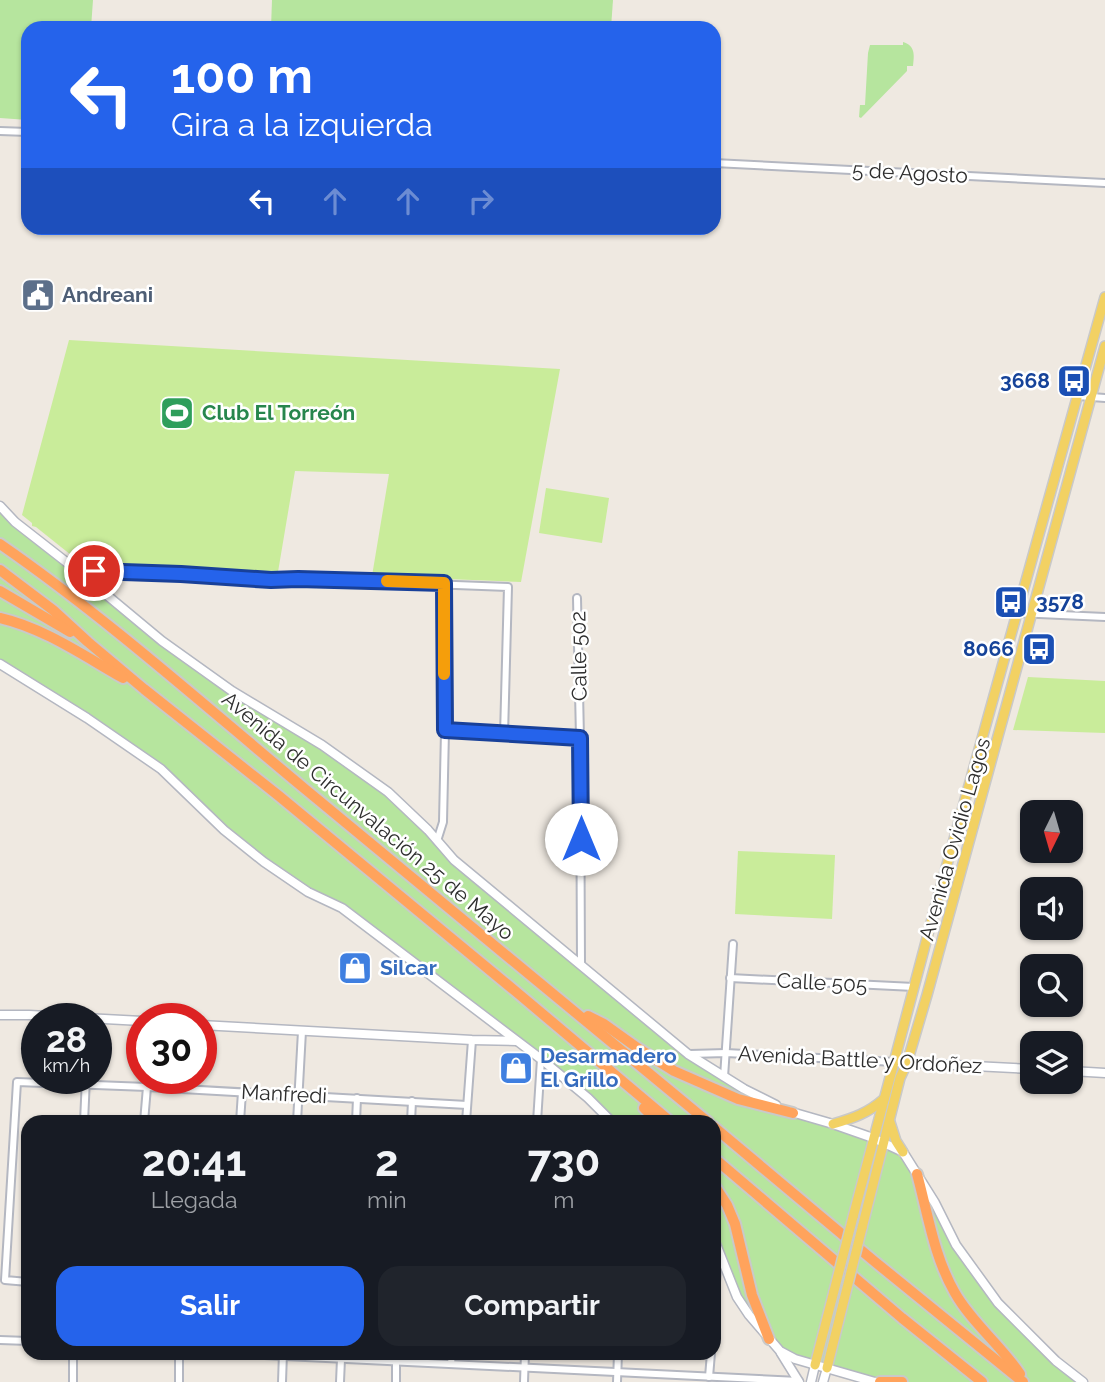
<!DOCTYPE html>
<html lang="es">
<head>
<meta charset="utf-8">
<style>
  :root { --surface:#171b24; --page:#20242c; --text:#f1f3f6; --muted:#9ea1a6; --accent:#2563eb }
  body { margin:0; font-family:Raleway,sans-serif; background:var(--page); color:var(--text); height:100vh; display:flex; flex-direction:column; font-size:26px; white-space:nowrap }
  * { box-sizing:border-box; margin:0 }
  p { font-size:23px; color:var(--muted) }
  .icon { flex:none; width:38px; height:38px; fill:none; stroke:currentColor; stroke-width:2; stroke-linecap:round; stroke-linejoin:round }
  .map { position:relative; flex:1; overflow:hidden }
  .side { position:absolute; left:21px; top:1115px; width:700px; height:245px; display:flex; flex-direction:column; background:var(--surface); border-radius:21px; box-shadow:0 2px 5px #0004 }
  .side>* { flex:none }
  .hud { position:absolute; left:21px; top:21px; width:700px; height:214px; border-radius:21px; box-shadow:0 2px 5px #0004; background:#2563eb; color:#fff; overflow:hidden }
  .needle { width:46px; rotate:185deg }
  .buttons { position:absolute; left:1020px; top:800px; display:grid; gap:14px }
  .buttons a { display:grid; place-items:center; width:63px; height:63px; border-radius:14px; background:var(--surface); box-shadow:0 2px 5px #0004; font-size:35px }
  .speed { position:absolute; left:21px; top:1003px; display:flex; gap:14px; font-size:35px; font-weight:700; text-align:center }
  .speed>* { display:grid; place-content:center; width:91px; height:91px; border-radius:50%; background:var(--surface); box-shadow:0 2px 5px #0004; line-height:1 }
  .speed small { font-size:18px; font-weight:400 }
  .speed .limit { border:10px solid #d22; background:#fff; color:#111 }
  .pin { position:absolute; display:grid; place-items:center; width:60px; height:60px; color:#fff; margin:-30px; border:4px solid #fff; border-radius:50%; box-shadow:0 2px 7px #0007 }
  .me { position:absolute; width:77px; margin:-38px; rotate:0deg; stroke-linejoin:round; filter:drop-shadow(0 0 5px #0008) }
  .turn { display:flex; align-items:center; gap:24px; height:147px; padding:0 35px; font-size:32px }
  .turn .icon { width:91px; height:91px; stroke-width:2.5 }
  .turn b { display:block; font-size:49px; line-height:60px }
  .lanes { display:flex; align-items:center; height:66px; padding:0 35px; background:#0003; justify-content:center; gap:35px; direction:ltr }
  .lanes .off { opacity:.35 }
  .eta { display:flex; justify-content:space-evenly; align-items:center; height:119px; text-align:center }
  .eta b { font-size:42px; font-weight:700; line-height:49px }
  .action { display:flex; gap:14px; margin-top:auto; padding:14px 35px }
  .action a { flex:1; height:80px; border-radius:21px; background:var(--accent); color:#fff; font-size:28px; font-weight:700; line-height:80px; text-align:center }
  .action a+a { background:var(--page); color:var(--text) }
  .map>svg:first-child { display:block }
  .green { fill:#b6e59e }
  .pitch { fill:#c9ec9a }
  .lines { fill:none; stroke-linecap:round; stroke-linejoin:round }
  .street-casing { stroke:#b4b7c1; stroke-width:10 }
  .secondary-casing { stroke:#b4b7c1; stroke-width:11 }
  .primary-casing { stroke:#c9c9c9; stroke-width:12 }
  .highway-casing { stroke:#c9c9c9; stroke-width:14 }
  .street { stroke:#fff; stroke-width:6 }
  .secondary { stroke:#fff; stroke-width:8 }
  .primary { stroke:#f2d163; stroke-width:9 }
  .highway { stroke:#ffa35c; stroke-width:10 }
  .primary-bridge-casing { stroke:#c9c9c9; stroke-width:12; stroke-linecap:butt }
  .primary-bridge { stroke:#f2d163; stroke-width:9 }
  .route-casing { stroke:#184099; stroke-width:18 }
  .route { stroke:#2563eb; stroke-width:12 }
  .slow { stroke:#f59e0b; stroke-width:12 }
  .labels { text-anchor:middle; stroke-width:5; stroke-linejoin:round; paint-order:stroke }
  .street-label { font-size:21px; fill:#2e2e2e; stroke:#fff }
  .service-label { font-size:21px; font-weight:bold; fill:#4e5e75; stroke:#fff; text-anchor:start }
  .transit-label { font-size:21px; font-weight:bold; fill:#164399; stroke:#fff; text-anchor:end }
  .leisure-label { font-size:21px; font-weight:bold; fill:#27864d; stroke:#fff; text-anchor:start }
  .shop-label { font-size:21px; font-weight:bold; fill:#366cbe; stroke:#fff; text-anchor:start }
</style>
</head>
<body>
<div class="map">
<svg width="1105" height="1382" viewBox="0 0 1105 1382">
  <rect width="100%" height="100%" fill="#efe9e1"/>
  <g class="green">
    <path d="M0,0H93L91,28H28V120L0,118Z"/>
    <path d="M272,0H613L611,28H271Z"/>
    <path d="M903,42C916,46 914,56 913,66H907V71L861,118L859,117L860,105H865L868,53L870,45H903Z"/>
    <path d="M0,506L162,641L388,792L454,860L688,1054L793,1113L903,1152L956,1245L998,1303L1083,1382H875L780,1351L749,1315L714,1239V1122H612L588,1098L342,908L264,862L161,769L0,664Z"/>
  </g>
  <g class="pitch">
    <path d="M69,340L560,369L521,582L372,576L389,474L295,471L278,572L86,565L83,562L81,563L36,527L32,526V523L22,515Z"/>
    <path d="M546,488L609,498L602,543L539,533Z"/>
    <path d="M1028,677L1105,681V733L1013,730Z"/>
    <path d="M738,851L835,855L832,919L735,914Z"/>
  </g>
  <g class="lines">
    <g class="street-casing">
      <g id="street">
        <path d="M0,131L28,132"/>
        <path d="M714,163L1105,183"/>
        <path d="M1078,396L1105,398"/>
        <path d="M79,572L94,571L181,574L271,580L298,579L508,587L504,735"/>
        <path d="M577,598L580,738L581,965"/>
        <path d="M1017,613L1105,617"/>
        <path d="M445,731L580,738"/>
        <path d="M437,841L443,822L445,731L444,583"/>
        <path d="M730,978L914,987"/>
        <path d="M690,1054L726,1053L895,1062"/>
        <path d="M724,1077L733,944"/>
        <path d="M84,1122L86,1078"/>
        <path d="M144,1122L147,1087"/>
        <path d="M240,1122L242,1092"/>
        <path d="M297,1122L302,1031"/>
        <path d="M356,1122L357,1098"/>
        <path d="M411,1122L412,1101"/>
        <path d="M466,1122L472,1040"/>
        <path d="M537,1122L541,1059"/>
        <path d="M28,1282L5,1280L17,1082L147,1087L467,1105"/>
        <path d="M714,1308L717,1269"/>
        <path d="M0,1340L28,1341"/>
        <path d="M73,1353V1382"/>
        <path d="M224,1353L799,1381"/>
        <path d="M451,1364L452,1353"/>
        <path d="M709,1377L711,1353"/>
        <path d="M179,1382V1353"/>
        <path d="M282,1382L283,1353"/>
        <path d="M340,1382L341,1359"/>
        <path d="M396,1382V1362"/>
        <path d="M524,1382L525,1353"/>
        <path d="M617,1382L618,1353"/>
      </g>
    </g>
    <g class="secondary-casing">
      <g id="secondary">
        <path d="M0,506L15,522L79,572L162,641L232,691L322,745L388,792L428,830L454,860L688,1054L744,1089L776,1105"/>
        <path d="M0,664L87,718L161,769L224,830L264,862L308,892L342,908L541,1059L588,1098L612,1122"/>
        <path d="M0,1015H29L142,1021"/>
        <path d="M201,1025L472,1040L516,1041"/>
        <path d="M895,1062L1032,1069"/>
        <path d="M1071,1071L1105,1073"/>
        <path d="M788,1111L833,1124L873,1138L903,1152L935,1203L956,1245L998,1303L1056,1361L1083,1382"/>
        <path d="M714,1239L737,1297L749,1315L780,1351L795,1359L875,1382"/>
        <path d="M781,1353L799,1382"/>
        <path d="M811,1382L815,1365"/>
        <path d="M823,1382L827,1368"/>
      </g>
    </g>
    <g class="primary-casing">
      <g id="primary">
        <path d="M890,1122L896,1141L903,1152"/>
        <path d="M833,1124C854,1118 868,1113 884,1099"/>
        <path d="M853,1217L936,904L1105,297"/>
        <path d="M862,1228L900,1078L907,1063L927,995L1105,346"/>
        <path d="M815,1365L834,1291"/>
        <path d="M827,1368L844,1300"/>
      </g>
    </g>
    <g class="highway-casing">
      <g id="highway">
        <path d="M0,544C107,618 205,706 305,789C439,900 574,1010 708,1122"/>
        <path d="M0,570L53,610L88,642L144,689L279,796L520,995L671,1122"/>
        <path d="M0,591L70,632"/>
        <path d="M0,618C44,628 84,656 123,678"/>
        <path d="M588,1016L604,1024L639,1049L674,1071L738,1099L793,1113"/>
        <path d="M644,1108L658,1122"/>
        <path d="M714,1127L874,1261L1023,1382"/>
        <path d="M714,1158L902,1318L982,1382"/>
        <path d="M917,1174C928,1214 934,1257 955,1293C972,1323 1001,1345 1020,1374"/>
        <path d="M714,1185L727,1205L735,1224L752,1295L769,1339"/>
        <path d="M880,1382H902"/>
      </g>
    </g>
    <use href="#street" class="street"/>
    <use href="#secondary" class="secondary"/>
    <use href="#primary" class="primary"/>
    <use href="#highway" class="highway"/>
    <g class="primary-bridge-casing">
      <g id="primary-bridge">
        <path d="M834,1291L853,1217"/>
        <path d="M844,1300L862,1228"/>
      </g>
    </g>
    <use href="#primary-bridge" class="primary-bridge"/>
  </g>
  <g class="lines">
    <g class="route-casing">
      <path id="route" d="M94,571L181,574L271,580L298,579L444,583L445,730L580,738L581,839"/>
    </g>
    <use href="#route" class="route"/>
    <path class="slow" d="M387,581L444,583V674"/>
  </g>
  <defs>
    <g id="civic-square" transform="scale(1.75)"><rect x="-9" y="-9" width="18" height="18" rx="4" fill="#5c6f8a" stroke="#fff"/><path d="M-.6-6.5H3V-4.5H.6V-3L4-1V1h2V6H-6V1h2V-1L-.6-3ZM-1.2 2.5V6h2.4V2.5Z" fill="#fff"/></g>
    <g id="bus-square" transform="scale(1.75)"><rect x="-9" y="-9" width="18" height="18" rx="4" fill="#1a4fb4" stroke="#fff"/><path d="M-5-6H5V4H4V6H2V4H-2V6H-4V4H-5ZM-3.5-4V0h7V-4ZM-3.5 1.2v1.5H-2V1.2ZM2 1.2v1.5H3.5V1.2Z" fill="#fff"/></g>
    <g id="stadium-square" transform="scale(1.75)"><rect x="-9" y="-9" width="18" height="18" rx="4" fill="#2e9e5b" stroke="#fff"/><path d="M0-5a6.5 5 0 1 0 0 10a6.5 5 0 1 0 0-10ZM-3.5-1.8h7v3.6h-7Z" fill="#fff"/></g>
    <g id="shop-square" transform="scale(1.75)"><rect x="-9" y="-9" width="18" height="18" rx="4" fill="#3f7fe0" stroke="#fff"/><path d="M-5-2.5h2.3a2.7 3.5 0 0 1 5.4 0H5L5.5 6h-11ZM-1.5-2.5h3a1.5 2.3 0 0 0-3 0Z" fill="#fff"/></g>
  </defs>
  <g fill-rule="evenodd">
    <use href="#civic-square" x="38" y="295"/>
    <use href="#bus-square" x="1074" y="381"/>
    <use href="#stadium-square" x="177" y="413"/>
    <use href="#bus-square" x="1011" y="602"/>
    <use href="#bus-square" x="1039" y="649"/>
    <use href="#shop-square" x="355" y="968"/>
    <use href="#shop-square" x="516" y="1068"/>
  </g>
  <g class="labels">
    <g class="street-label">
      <text transform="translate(910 173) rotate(3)" y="7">5 de Agosto</text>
      <text transform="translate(579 656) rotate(-91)" y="7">Calle 502</text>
      <text transform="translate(368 816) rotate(40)" y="7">Avenida de Circunvalación 25 de Mayo</text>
      <text transform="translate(955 839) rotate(-74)" y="7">Avenida Ovidio Lagos</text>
      <text transform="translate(822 983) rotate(3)" y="7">Calle 505</text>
      <text transform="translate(860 1060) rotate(3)" y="7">Avenida Battle y Ordoñez</text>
      <text transform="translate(284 1094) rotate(3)" y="7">Manfredi</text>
    </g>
    <g class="service-label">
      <text x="62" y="302">Andreani</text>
    </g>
    <g class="transit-label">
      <text x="1050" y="388">3668</text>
      <text x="1036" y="609" text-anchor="start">3578</text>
      <text x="1014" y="656">8066</text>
    </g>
    <g class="leisure-label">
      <text x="202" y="420">Club El Torreón</text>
    </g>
    <g class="shop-label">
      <text x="380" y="975">Silcar</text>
      <text x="540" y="1063">Desarmadero<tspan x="540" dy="24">El Grillo</tspan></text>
    </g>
  </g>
</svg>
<div class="buttons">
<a><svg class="needle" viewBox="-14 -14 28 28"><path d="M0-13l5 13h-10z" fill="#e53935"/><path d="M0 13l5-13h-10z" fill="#9ea1a6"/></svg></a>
<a><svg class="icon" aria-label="sound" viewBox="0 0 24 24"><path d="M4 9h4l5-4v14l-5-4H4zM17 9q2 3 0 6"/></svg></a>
<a><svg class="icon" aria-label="search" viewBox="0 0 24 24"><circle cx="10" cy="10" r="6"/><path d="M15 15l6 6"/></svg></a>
<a><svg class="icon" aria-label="layers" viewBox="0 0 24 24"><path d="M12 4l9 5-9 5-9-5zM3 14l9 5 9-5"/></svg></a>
</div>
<div class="speed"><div>28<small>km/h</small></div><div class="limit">30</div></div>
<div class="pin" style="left:94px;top:571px;background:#d93025"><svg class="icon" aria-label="arrive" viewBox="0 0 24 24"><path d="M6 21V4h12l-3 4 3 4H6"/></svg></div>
<svg class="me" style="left:581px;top:839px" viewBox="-20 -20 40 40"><circle r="19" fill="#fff"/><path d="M0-13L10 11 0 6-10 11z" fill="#2563eb"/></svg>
<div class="hud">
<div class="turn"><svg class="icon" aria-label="left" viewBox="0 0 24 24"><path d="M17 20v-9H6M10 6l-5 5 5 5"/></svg><div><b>100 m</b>Gira a la izquierda</div></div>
<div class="lanes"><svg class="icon" aria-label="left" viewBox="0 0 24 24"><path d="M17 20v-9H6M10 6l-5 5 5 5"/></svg><svg class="icon off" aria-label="ahead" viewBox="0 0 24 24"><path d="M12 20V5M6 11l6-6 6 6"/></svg><svg class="icon off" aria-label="ahead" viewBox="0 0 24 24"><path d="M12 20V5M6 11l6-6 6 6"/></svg><svg class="icon off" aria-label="right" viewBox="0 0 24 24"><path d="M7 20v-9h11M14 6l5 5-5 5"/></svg></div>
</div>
<section class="side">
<div class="eta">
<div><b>20:41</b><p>Llegada</p></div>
<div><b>2</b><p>min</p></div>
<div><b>730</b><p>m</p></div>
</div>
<div class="action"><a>Salir</a><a>Compartir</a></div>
</section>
</div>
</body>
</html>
